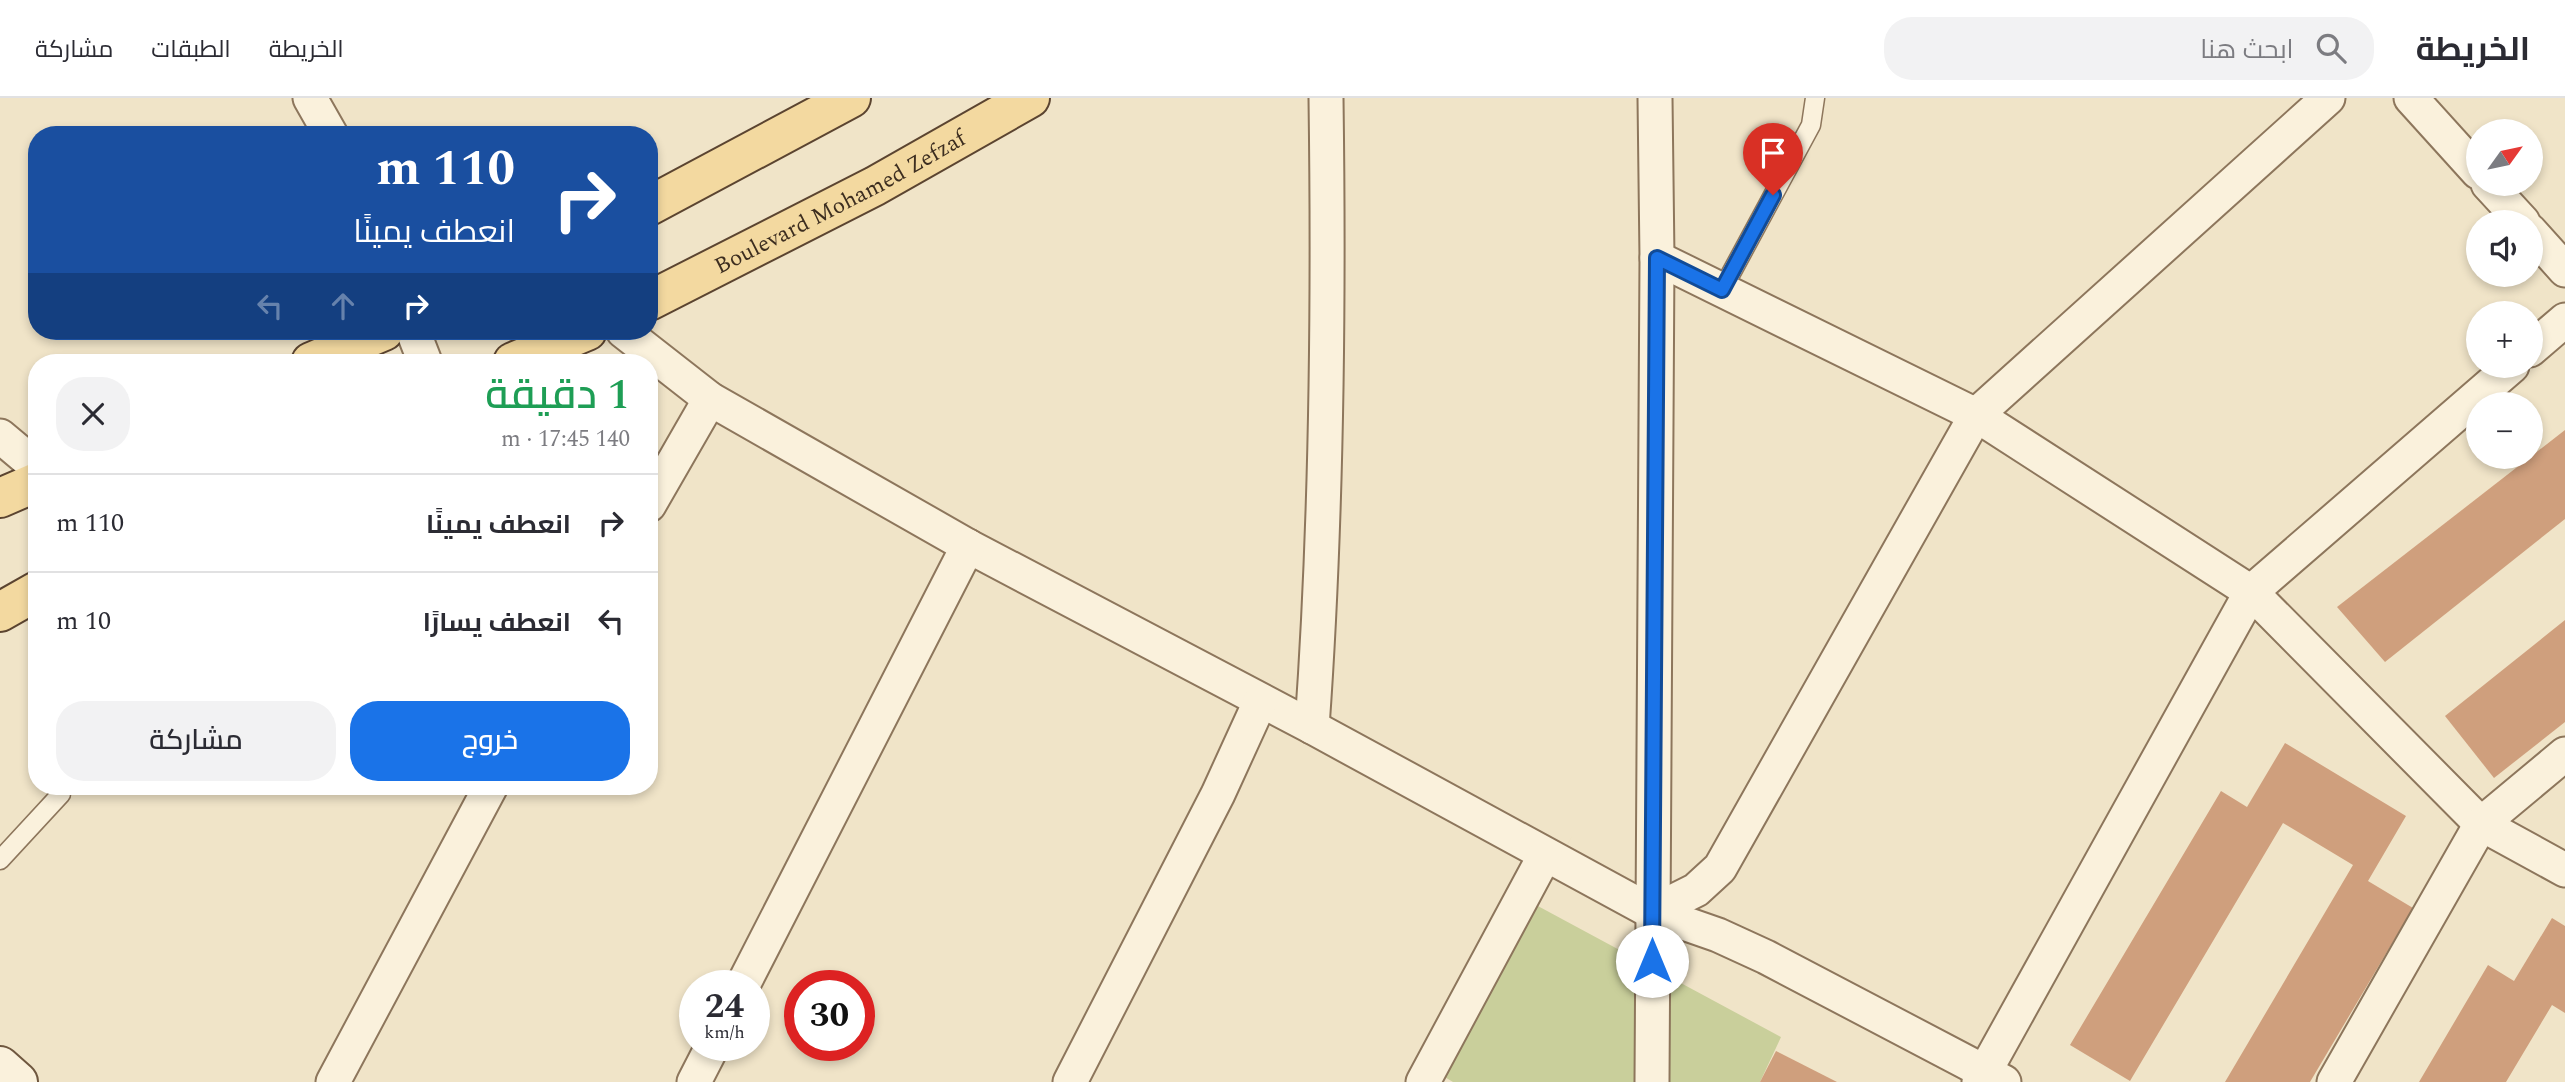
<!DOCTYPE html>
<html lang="ar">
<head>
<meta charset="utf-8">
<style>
  :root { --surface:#fff; --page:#f2f2f3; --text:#2b2b33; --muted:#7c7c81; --line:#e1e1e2; --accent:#1a73e8 }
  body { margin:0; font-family:Spectral,Cairo,serif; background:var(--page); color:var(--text); direction:rtl; height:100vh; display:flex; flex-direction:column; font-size:26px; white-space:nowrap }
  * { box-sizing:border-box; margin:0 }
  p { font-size:23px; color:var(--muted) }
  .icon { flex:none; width:38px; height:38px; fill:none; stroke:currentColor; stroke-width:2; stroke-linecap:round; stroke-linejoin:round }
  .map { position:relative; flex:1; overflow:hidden; direction:ltr }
  .sheet { position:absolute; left:28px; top:256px; width:630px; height:441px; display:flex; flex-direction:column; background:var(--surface); border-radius:28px; box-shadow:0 4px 10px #0003; direction:rtl }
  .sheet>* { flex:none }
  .guide { position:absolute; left:28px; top:28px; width:630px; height:214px; border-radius:28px; box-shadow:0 4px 10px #0003; direction:rtl; background:#1a4fa0; color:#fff; overflow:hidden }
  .needle { width:46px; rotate:57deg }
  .tools { position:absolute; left:2466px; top:21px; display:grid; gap:14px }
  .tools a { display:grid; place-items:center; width:77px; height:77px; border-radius:50%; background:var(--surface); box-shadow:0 4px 10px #0003; font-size:35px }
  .speed { position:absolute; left:679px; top:872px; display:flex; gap:14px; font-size:35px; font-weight:700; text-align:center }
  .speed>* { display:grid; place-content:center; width:91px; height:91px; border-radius:50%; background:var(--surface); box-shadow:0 4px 10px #0003; line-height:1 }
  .speed small { font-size:18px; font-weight:400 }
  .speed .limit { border:10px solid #d22; background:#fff; color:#111 }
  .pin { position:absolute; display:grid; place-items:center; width:60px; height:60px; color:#fff; margin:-72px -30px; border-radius:50% 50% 50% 0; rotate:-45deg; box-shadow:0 0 7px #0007 }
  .pin .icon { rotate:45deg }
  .me { position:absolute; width:77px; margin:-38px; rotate:0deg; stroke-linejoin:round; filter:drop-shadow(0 0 5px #0008) }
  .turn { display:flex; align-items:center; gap:24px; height:147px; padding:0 28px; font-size:32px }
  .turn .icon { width:91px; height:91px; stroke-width:2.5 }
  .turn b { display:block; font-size:49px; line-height:60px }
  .lanes { display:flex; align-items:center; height:66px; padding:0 28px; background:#0003; justify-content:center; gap:35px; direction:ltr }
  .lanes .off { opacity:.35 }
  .round { display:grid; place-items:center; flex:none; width:74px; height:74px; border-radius:28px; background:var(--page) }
  .summary { display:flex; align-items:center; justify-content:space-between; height:119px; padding:0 28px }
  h1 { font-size:42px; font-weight:600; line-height:52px; color:#1e9e55 }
  .primary-button { display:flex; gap:14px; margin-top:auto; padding:14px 28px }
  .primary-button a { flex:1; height:80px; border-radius:28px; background:var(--accent); color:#fff; font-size:28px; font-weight:600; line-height:80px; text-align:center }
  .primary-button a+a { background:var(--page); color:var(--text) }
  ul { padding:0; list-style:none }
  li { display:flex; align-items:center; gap:21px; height:98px; padding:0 28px; border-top:2px solid var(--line) }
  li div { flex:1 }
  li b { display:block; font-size:26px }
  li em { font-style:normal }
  header { display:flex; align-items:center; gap:42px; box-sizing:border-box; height:98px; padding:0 35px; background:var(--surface); border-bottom:2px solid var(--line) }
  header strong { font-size:33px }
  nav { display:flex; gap:38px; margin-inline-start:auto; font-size:24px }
  .search { width:490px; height:63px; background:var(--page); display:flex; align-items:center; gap:18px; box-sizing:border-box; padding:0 24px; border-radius:28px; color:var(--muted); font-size:26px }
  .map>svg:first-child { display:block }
  .green { fill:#c9cf9b }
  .building { fill:#cf9f7d }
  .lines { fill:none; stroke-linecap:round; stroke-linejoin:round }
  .lane-casing { stroke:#8d765c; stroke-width:21 }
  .street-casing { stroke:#8d765c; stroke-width:37 }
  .secondary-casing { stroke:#6f573f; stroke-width:42 }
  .primary-casing { stroke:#5b4430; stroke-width:42 }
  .lane { stroke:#faf1dc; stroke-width:18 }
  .street { stroke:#faf1dc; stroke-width:33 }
  .secondary { stroke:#faf1dc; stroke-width:38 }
  .primary { stroke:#f3d9a0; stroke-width:38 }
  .route-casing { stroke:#114b97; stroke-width:18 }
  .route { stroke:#1a73e8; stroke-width:12 }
  .labels { text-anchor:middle; stroke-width:5; stroke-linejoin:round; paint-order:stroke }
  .street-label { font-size:23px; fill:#3d2e20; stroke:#f7eed8 }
</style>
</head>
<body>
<header>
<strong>الخريطة</strong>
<div class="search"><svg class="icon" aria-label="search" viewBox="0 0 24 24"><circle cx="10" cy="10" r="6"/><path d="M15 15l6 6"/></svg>ابحث هنا</div>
<nav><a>الخريطة</a><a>الطبقات</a><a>مشاركة</a></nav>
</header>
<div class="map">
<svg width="2565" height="984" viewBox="0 0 2565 984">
  <rect width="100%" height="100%" fill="#f0e4c8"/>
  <path class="green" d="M1572,738L1536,807L1781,939L1760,984H1453L1443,978Z"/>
  <g class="building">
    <path d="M2565,332V421L2385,564L2337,509Z"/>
    <path d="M2565,522V624L2494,680L2445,618Z"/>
    <path d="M2285,645L2406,718L2368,783L2413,810L2310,984H2225L2353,767L2283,725L2130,983L2070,947L2221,693L2247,709Z"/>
    <path d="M2552,820L2565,828V915L2552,907L2506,984H2419L2488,867L2514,883Z"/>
    <path d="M1776,953L1837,984H1760Z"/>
  </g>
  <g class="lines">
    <g class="lane-casing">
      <g id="lane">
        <path d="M1722,192L1811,27L1815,0"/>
        <path d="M0,762L61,696"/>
      </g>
    </g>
    <g class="street-casing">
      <g id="street">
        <path d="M310,0L331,37"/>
        <path d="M2411,0L2478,74"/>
        <path d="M2488,86L2523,124"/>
        <path d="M2530,133L2565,172"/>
        <path d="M1657,160L1976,317L2251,494L2481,726L2565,772"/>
        <path d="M413,233L425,264"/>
        <path d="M623,233L710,301L968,448L1312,629L1652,814L1718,837L1766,859L2004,984"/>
        <path d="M2530,252L2565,222"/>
        <path d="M0,338L37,369"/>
        <path d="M649,407L710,301"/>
        <path d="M1312,629C1327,420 1329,210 1326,0"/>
        <path d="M1652,814L1696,792L1720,770L1976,317L2328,0"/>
        <path d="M743,887L968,448"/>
        <path d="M333,984L491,688"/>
        <path d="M694,984L713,947"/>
        <path d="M1070,984L1218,696L1260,604"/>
        <path d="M1423,984L1545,757"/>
        <path d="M1652,984L1657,160L1655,0"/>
        <path d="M1979,984L2251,494L2512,268"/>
        <path d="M2334,984L2481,726L2565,656"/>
      </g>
    </g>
    <g class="secondary-casing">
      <path id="secondary" d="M0,968L18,984"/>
    </g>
    <g class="primary-casing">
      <g id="primary">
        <path d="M649,108L851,0"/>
        <path id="s1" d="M649,203L875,88L1030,0"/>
        <path d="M311,264L384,233"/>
        <path d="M513,264L587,233"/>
        <path d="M0,400L37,384"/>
        <path d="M0,514L37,493"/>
      </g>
    </g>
    <use href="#lane" class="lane"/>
    <use href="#street" class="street"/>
    <use href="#secondary" class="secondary"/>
    <use href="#primary" class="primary"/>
  </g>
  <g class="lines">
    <g class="route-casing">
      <path id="route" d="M1652,863L1657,160L1722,192L1773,97"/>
    </g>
    <use href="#route" class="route"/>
  </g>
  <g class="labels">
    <g class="street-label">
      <text dy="8" stroke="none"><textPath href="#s1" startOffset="215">Boulevard Mohamed Zefzaf</textPath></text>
    </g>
  </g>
</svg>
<div class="tools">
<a><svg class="needle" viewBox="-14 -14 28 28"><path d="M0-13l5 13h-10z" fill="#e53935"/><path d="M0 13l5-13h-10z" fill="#7c7c81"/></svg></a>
<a><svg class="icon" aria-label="sound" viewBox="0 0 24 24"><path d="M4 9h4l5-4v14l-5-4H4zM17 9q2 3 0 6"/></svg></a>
<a>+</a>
<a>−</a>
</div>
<div class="speed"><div>24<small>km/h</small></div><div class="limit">30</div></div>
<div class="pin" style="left:1773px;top:97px;background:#d93025"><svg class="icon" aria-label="arrive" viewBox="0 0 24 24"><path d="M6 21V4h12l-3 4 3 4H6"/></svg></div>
<svg class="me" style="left:1652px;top:863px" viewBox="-20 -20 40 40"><circle r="19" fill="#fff"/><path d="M0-13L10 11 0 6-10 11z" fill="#1a73e8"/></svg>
<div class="guide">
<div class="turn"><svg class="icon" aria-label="right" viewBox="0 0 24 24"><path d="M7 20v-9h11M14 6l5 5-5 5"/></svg><div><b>110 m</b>انعطف يمينًا</div></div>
<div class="lanes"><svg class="icon off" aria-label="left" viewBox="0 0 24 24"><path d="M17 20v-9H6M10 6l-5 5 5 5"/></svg><svg class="icon off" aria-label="ahead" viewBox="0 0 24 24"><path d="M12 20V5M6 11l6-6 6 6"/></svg><svg class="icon" aria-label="right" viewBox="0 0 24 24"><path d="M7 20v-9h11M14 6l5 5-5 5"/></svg></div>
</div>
<section class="sheet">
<div class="summary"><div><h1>1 دقيقة</h1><p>140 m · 17:45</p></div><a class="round"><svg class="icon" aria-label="close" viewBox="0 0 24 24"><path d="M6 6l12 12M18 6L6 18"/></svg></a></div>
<ul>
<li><svg class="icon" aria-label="right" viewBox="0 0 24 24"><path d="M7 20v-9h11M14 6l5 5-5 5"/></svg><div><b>انعطف يمينًا</b></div><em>110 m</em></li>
<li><svg class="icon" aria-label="left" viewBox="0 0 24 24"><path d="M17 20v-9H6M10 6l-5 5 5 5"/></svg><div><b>انعطف يسارًا</b></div><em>10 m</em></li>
</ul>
<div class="primary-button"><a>خروج</a><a>مشاركة</a></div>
</section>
</div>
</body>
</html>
